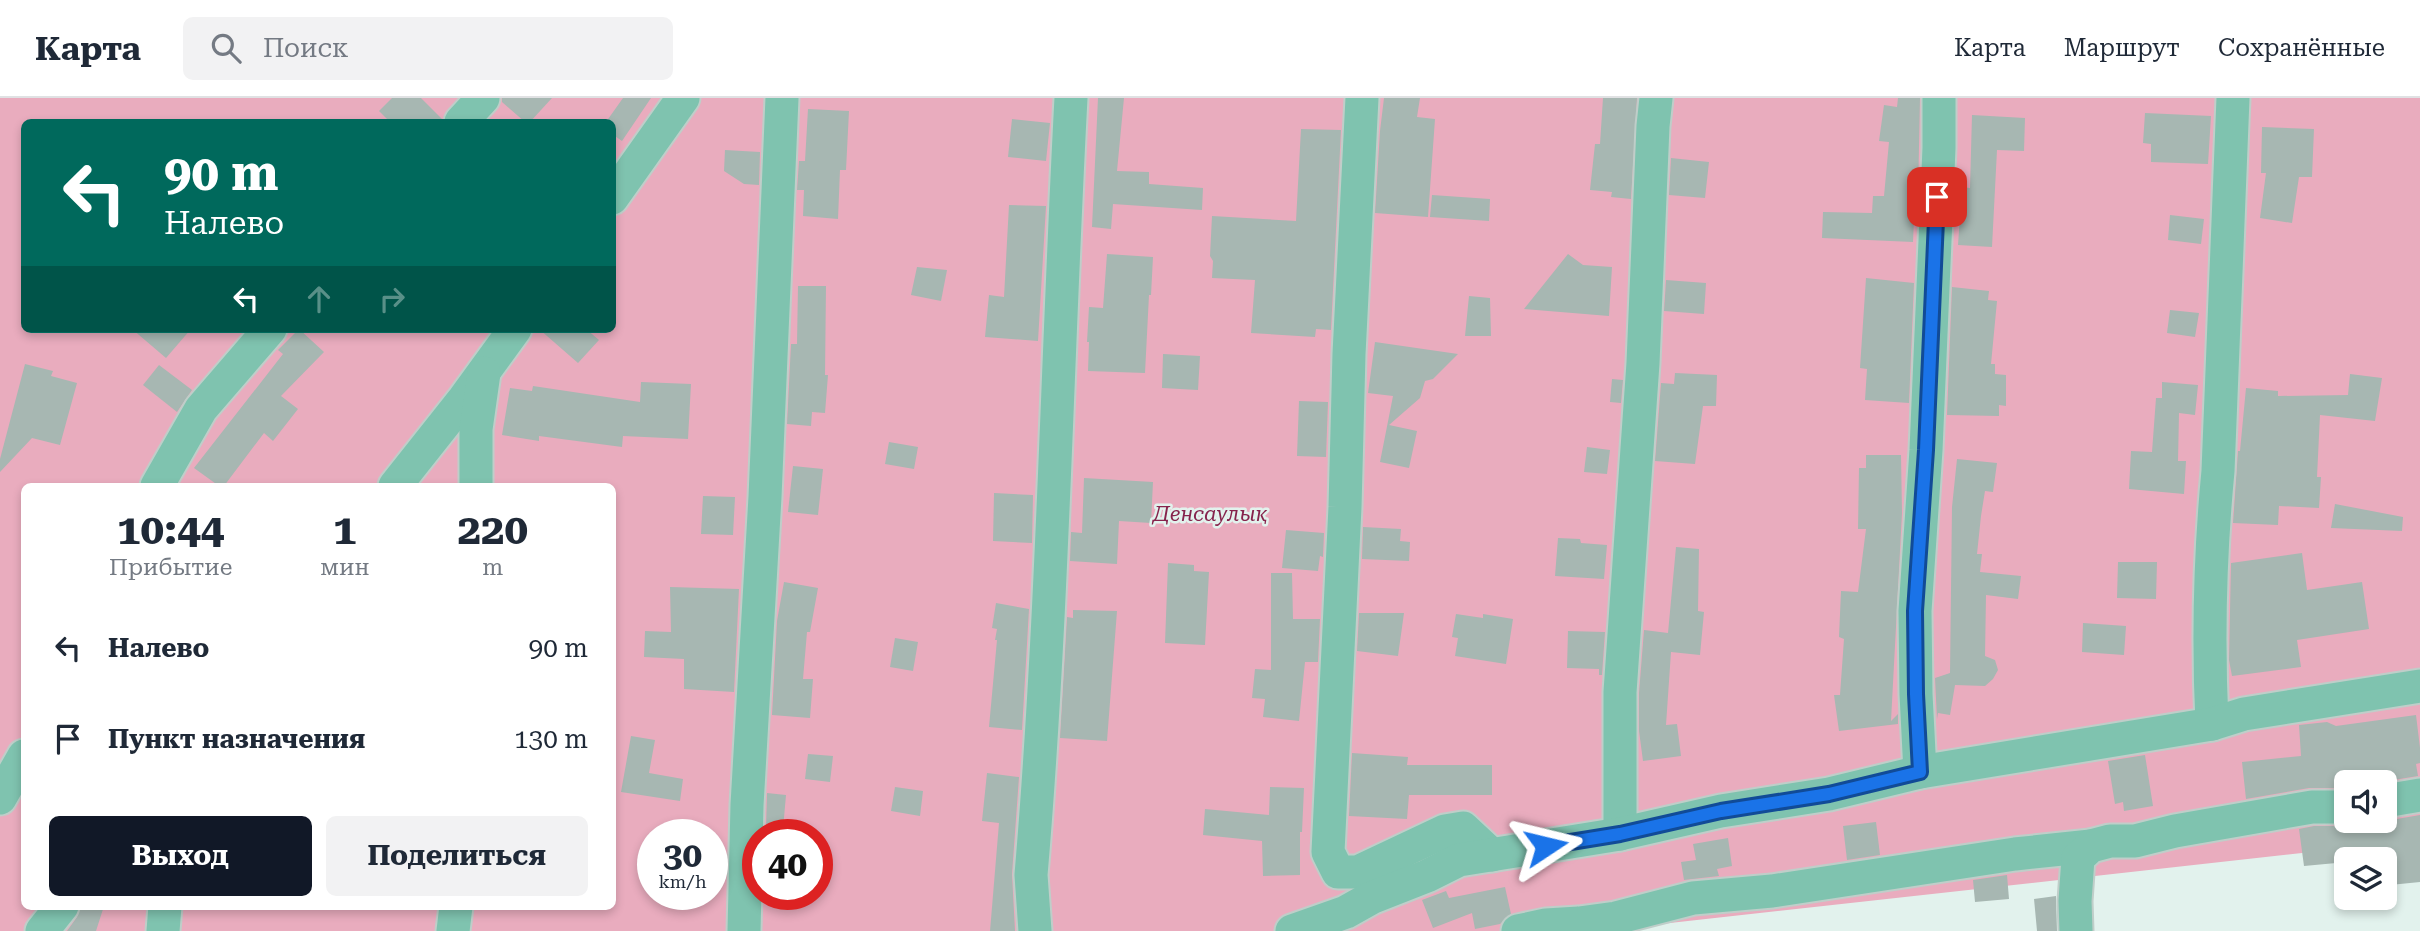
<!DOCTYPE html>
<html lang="ru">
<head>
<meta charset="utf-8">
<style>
  :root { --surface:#fff; --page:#f2f2f3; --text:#1f2937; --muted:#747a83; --line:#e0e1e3; --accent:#111827 }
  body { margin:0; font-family:"Roboto Serif",serif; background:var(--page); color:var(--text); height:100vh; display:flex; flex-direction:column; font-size:26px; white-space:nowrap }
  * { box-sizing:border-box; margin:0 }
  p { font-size:23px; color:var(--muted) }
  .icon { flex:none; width:38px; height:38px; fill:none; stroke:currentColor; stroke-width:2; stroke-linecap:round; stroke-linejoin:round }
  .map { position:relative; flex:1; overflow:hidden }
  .details { position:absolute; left:21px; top:385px; width:595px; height:427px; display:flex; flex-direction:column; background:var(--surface); border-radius:10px; box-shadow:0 4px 10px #0003 }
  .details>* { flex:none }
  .top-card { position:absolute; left:21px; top:21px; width:595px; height:214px; border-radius:10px; box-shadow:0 4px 10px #0003; background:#00695c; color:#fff; overflow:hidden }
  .buttons { position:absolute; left:2334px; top:672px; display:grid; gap:14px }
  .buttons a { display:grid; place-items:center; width:63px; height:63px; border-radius:10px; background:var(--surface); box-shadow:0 4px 10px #0003; font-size:35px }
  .speed { position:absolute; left:637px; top:721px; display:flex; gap:14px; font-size:35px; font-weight:700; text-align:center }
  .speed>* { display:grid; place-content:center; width:91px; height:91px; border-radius:50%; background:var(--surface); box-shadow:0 4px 10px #0003; line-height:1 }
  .speed small { font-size:18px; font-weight:400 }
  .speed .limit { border:10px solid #d22; background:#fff; color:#111 }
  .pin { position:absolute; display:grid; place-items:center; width:60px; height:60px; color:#fff; margin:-30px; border-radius:14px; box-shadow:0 4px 10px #0006 }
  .me { position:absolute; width:77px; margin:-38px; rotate:80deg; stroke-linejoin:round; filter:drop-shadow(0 0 5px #0008) }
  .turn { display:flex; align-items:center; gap:24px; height:147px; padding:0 28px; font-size:32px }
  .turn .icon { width:91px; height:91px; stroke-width:2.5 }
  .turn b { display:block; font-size:49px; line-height:60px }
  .lanes { display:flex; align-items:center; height:66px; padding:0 28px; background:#0003; justify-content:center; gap:35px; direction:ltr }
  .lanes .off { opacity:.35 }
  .eta { display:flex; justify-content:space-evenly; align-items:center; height:119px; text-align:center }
  .eta b { font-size:42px; font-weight:700; line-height:49px }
  .button { display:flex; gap:14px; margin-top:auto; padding:14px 28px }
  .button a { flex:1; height:80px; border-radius:10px; background:var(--accent); color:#fff; font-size:28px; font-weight:700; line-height:80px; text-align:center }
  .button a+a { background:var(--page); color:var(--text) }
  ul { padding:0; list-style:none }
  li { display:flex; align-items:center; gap:21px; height:91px; padding:0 28px }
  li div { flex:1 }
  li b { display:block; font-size:26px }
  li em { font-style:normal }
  header { display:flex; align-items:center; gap:42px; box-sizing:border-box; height:98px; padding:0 35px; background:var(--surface); border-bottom:2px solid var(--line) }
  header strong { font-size:33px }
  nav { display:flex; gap:38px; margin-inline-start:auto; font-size:24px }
  .search { width:490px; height:63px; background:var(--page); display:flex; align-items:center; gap:18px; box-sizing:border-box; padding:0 24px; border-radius:10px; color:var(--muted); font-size:26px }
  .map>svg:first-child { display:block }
  .green { fill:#e9acbe; fill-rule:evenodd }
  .building { fill:#a7b7b2 }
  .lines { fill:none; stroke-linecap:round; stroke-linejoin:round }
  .minor-casing { stroke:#bfcec9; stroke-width:37 }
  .minor { stroke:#7fc3af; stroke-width:33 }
  .route-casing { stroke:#114b97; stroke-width:18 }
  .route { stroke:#1a73e8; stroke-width:12 }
  .labels { text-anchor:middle; stroke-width:5; stroke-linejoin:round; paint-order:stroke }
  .park-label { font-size:21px; font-style:italic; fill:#86234c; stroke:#e2f2ed }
</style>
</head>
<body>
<header>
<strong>Карта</strong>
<div class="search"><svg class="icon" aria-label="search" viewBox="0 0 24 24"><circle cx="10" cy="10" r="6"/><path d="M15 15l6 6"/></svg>Поиск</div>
<nav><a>Карта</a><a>Маршрут</a><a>Сохранённые</a></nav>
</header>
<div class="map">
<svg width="2420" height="833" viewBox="0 0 2420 833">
  <rect width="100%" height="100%" fill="#e2f2ed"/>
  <path class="green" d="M0,0H2420V742L1598,833H0ZM24,24H612V231H24ZM24,388H612V808H24ZM2347,684H2385V723H2347ZM653,737H712V796H653ZM758,737H817V796H758Z"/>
  <g class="building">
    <path d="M392,0H421L442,21V24H390L379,13Z"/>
    <path d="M502,0H552L530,24H525L502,4Z"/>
    <path d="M623,0H651L622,43L612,36V24H606Z"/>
    <path d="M1098,0H1124L1117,73L1149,74V86L1203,90L1202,112L1113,106L1111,131L1092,129Z"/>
    <path d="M1384,0H1420L1417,19L1435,21L1428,119L1375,115L1380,33Z"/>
    <path d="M1603,0H1637L1631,101L1611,99L1612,94L1590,92L1595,46H1600Z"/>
    <path d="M1898,0H1920L1918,97H1915L1913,144L1822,140L1823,114L1872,115L1873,98H1884L1889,44L1879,43L1884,7L1897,9Z"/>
    <path d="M808,11L849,13L846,72H840L838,121L803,118L804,92H797L799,63H805Z"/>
    <path d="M2145,15L2211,18L2208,66L2151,64V46L2143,45Z"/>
    <path d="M1972,17L2025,20L2024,53L1997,52L1992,149L1958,147L1962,89L1970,90Z"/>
    <path d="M1012,21L1050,25L1046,63L1008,59Z"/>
    <path d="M2262,29L2314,31L2312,79H2299L2292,125L2260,120L2266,75H2261Z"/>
    <path d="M1301,31L1341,32L1331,232L1316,231L1315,239L1251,235L1255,182L1212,180L1213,163L1210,158L1212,118L1296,123Z"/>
    <path d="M725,52L760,54L759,87L744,86L724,73Z"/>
    <path d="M1671,60L1709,64L1705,100L1669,97Z"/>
    <path d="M1432,97L1490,101L1489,123L1430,119Z"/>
    <path d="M1009,107L1046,108L1038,243L985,239L989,197L1004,199Z"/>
    <path d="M2170,117L2204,121L2201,146L2168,142Z"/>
    <path d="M1107,156L1153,159L1151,197H1149L1145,275L1088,273L1089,244H1087L1089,209L1103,210Z"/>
    <path d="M1568,156L1583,167L1612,169L1609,218L1524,211Z"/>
    <path d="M917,169L947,172L941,203L911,197Z"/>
    <path d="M1866,180L1914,185L1909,305L1865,302L1867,271L1860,270Z"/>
    <path d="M1666,182L1706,185L1704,216L1664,213Z"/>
    <path d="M798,188H826L825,277H828L825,315L812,314L811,328L787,326L791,246H797Z"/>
    <path d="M1952,189L1989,193L1988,202L1997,203L1991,266H1995V276L2006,277V308L1999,307V318L1947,317Z"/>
    <path d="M1469,198L1490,200L1491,238H1465Z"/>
    <path d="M2170,212L2199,215L2195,239L2167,235Z"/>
    <path d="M132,231H191L166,260Z"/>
    <path d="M299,231L324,254L281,298L298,311L273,343L264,335L224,388H219L194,370L283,256L278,252Z"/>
    <path d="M539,231H586L599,242L578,265Z"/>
    <path d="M1375,244L1458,256L1433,281L1425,283L1420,300L1389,327L1417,333L1409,370L1380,364L1393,298L1368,295Z"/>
    <path d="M1163,256L1200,258L1198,292L1162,290Z"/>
    <path d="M25,266L53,273L51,278L77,285L60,347L32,340L0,374V361Z"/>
    <path d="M159,267L192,292L177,314L143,287Z"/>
    <path d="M1675,275L1717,277L1716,308H1703L1695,366L1655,363L1661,285L1674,286Z"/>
    <path d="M2350,276L2382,280L2375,323L2320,317L2317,379H2321L2319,410L2279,408L2278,427L2233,425L2238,353H2240L2246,290L2278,293V298L2348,297Z"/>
    <path d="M1612,281L1623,282L1621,305L1610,304Z"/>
    <path d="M641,284L691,286L688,341L623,338L622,349L539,338V343L502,337L510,290L532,293L533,288L640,304Z"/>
    <path d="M2162,284L2198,287L2195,317L2179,315L2178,363H2186L2184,396L2129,391L2131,353L2152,354L2156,300H2162Z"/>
    <path d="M1299,303L1328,304L1326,359L1297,358Z"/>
    <path d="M889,344L918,349L914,371L885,366Z"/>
    <path d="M1587,349L1610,352L1607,376L1584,374Z"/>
    <path d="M1866,357H1901L1902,415L1891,623L1898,616V626L1839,633L1834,597H1840L1844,541L1839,539L1841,493L1858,494L1866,431H1858L1859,370H1866Z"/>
    <path d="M1957,361L1997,365L1993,394L1985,393L1981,418L1977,456H1982L1980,474L2021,478L2018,501L1986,497L1985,558L1995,562L1998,572L1993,581L1985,588L1955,587L1950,617L1938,615L1937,621L1935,580L1950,575L1952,409Z"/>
    <path d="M793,368L823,371L818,417L788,414Z"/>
    <path d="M1084,380L1153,384L1151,425L1119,423L1117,466L1070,463L1071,434L1082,435Z"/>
    <path d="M994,395L1033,397L1032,445L993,443Z"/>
    <path d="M703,398L735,399L733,437L701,436Z"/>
    <path d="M2335,406L2403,419L2402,433L2331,430Z"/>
    <path d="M1363,429L1401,431L1400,443L1410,444L1409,463L1362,461Z"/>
    <path d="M1286,432L1324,435L1323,459L1320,458L1318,473L1282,470Z"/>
    <path d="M1558,440L1580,441L1581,445L1607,447L1604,481L1555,478Z"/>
    <path d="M1676,449L1699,451L1698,513L1704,514L1700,557L1671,554L1666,627L1677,626L1681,658L1643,663L1639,633V595L1644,532L1668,535Z"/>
    <path d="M2302,455L2307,492L2362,484L2369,531L2297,542L2301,569L2232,578L2229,562L2231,465Z"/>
    <path d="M2118,464H2157L2156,501L2117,500Z"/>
    <path d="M1168,465L1194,467V473L1209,474L1205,547L1165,545Z"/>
    <path d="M1271,475H1292L1293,521H1320L1318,564H1305L1299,623L1263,619L1265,601L1252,600L1255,571L1271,572Z"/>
    <path d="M784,484L818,490L810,534H807L803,581H813L810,620L772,617L777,523Z"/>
    <path d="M670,489L739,491L734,594L684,591V561L644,559L645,533L671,534Z"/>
    <path d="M996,505L1029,511L1022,632L989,629L997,542H995L997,531L992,530Z"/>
    <path d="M1073,512L1117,513L1107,643L1060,640L1067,519L1073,520Z"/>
    <path d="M1359,515H1404L1398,558L1357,553Z"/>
    <path d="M1456,516L1483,520V516L1513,521L1506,566L1455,558L1458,540L1452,539Z"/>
    <path d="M2083,525L2126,528L2124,557L2082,554Z"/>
    <path d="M1568,533L1605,534L1602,577H1599V571L1567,570Z"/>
    <path d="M895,540L918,544L913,573L890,569Z"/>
    <path d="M2416,617L2420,650V665L2416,666L2418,678L2381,684H2347V690H2309L2246,701L2242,664L2301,658L2299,627L2327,624L2336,628Z"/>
    <path d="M631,638L655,642L649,675L683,681L680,703L621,694Z"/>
    <path d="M1352,655L1408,659L1407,667H1492V697H1409L1407,721L1349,718Z"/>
    <path d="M808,656L833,658L830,684L805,681Z"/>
    <path d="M2145,657L2153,708L2124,713L2123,704L2115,706L2108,663Z"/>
    <path d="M987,675L1019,679L1012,776L1015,833H990L999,725L982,723Z"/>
    <path d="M895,689L923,693L920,718L891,713Z"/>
    <path d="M1270,689L1304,690L1302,734H1300V777L1263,778L1262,743L1203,737L1205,711L1269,717Z"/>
    <path d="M767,695L786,697L783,731L766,730Z"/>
    <path d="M2420,717V784L2390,787L2388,763H2385V761H2347V764L2304,768L2299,731L2314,728H2347L2360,723H2385Z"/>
    <path d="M1876,724L1880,757L1847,762L1843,728Z"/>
    <path d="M1728,740L1732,768L1717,771L1719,778L1684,782L1681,764L1696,762L1693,746Z"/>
    <path d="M2007,777L2009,801L1975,804L1973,782Z"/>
    <path d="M1505,789L1511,816L1500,826L1475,831L1472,815L1433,830L1422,802L1446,793L1449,800Z"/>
    <path d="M2056,798L2057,833H2037L2034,801Z"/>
    <path d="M81,808H104L96,833H67L77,819Z"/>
  </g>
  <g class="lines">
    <g class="minor-casing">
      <g id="minor">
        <path d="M1362,0L1349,256L1345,409L1328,754L1338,774H1358L1445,733L1463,730L1492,757"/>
        <path d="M461,24L483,0"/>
        <path d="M612,100L683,0"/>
        <path d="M157,388L201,311L270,231"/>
        <path d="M395,388L464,301L515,231"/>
        <path d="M476,388V331L484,275"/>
        <path d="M2212,626C2208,542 2210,456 2218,373L2233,0"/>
        <path d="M1920,674L1916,596L1915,513L1926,352L1939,50V0"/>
        <path d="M0,700L24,658"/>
        <path d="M2385,703L2420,697"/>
        <path d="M1620,736V594L1643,265L1653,28L1656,0"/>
        <path d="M42,833L62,808"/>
        <path d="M163,833L165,808"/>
        <path d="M453,833L456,808"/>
        <path d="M744,833L747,707L765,399L782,0"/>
        <path d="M1035,833L1031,777C1053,519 1057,259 1071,0"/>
        <path d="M1292,833L1346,814L1371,800L1427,778L1459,762L1620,736L1721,713L1829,696L1920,674L2212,626L2244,616L2420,588"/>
        <path d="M1518,833L1546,827L1579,825L1616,820L1693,800L1772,793L2015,756L2091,748"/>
        <path d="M2076,833L2075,803L2078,760L2091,748L2110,743H2135L2175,733L2312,709H2347"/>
      </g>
    </g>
    <use href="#minor" class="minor"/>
  </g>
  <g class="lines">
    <g class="route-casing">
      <path id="route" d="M1546,748L1620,736L1721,713L1829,696L1920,674L1916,596L1915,513L1926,352L1937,99"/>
    </g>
    <use href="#route" class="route"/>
  </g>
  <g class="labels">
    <g class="park-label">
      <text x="1210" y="423">Денсаулық</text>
    </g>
  </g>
</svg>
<div class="buttons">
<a><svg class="icon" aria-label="sound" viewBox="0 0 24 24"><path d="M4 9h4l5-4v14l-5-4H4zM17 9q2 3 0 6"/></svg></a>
<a><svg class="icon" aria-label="layers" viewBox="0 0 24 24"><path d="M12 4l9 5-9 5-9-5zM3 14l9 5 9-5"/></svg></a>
</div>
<div class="speed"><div>30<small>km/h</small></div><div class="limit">40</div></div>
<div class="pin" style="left:1937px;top:99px;background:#d93025"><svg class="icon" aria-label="arrive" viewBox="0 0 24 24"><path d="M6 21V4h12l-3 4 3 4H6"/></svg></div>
<svg class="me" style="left:1546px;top:748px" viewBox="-20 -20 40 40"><path d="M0-17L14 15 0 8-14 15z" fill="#1a73e8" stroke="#fff" stroke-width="4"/></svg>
<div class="top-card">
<div class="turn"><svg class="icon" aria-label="left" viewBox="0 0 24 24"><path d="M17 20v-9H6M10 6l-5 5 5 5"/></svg><div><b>90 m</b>Налево</div></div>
<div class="lanes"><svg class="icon" aria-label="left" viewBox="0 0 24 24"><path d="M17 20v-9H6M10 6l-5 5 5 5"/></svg><svg class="icon off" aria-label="ahead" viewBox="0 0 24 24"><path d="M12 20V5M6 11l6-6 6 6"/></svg><svg class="icon off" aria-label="right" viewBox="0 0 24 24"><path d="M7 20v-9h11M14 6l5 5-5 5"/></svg></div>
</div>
<section class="details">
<div class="eta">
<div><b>10:44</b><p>Прибытие</p></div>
<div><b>1</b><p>мин</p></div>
<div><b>220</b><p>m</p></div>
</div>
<ul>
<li><svg class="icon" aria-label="left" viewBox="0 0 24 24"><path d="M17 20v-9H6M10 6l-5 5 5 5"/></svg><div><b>Налево</b></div><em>90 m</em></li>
<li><svg class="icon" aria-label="arrive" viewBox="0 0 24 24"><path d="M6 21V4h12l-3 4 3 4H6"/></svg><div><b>Пункт назначения</b></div><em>130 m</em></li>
</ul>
<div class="button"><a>Выход</a><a>Поделиться</a></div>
</section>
</div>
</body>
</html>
